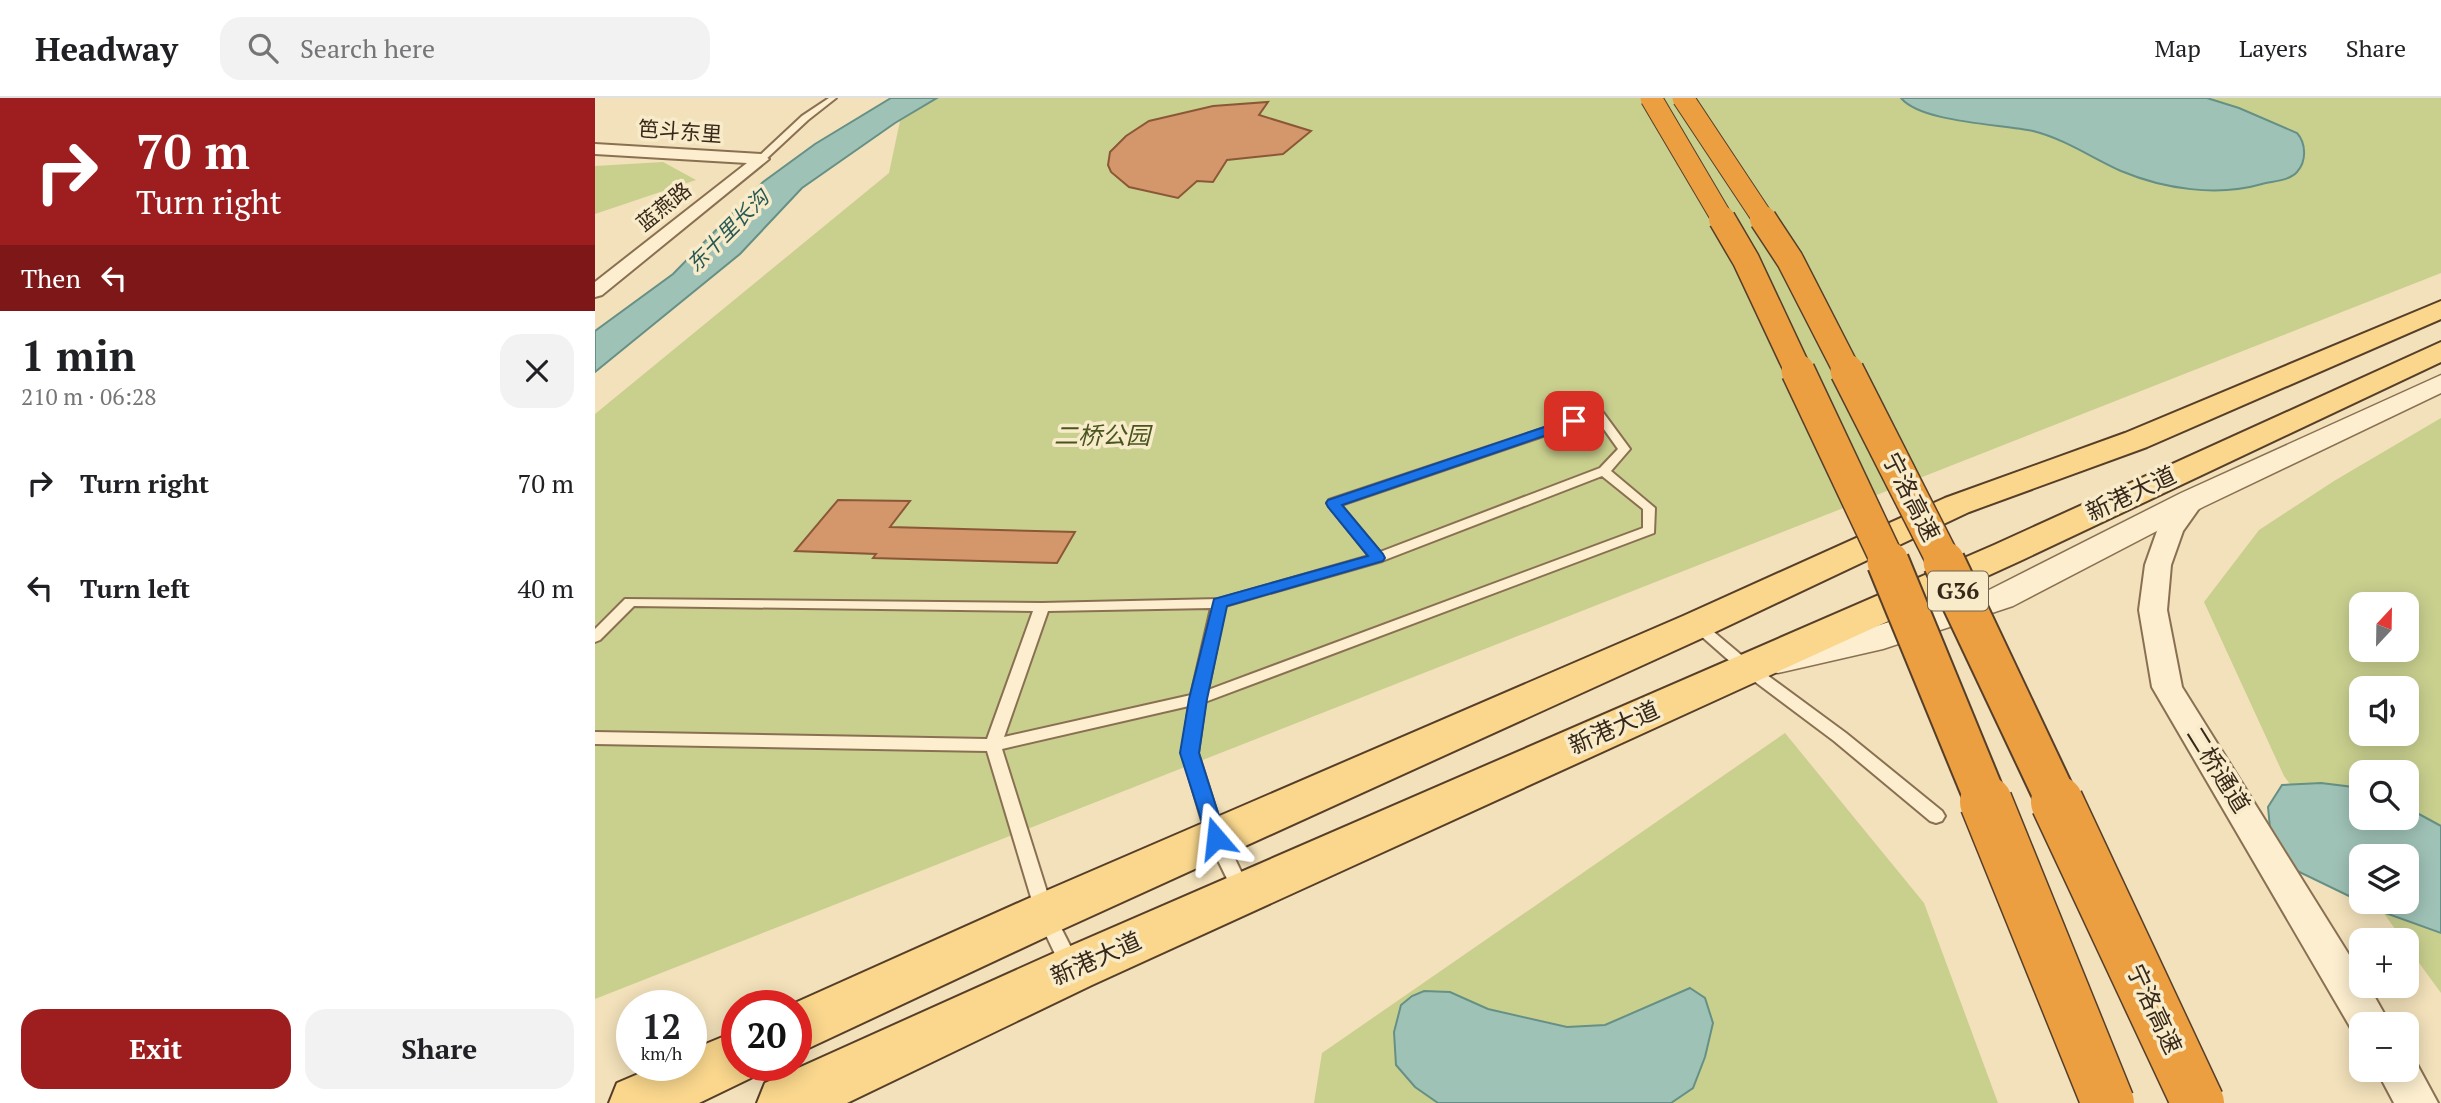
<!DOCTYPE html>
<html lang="en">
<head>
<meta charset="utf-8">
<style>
  :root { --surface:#fff; --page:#f2f2f2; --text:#202124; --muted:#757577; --line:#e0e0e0; --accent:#9e1e1f }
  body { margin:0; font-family:"PT Serif","Noto Sans SC",serif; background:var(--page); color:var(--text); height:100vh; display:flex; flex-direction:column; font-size:26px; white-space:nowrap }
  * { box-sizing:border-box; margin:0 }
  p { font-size:23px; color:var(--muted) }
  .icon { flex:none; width:38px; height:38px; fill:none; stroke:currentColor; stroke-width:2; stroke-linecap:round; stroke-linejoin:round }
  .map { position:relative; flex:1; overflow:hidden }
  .panel { display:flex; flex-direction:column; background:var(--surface); width:595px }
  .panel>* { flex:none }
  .guide { background:#9e1e1f; color:#fff; overflow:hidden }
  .needle { width:46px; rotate:22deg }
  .tools { position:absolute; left:1754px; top:494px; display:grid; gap:14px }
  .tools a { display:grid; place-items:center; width:70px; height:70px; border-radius:14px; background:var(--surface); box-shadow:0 4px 18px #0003; font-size:35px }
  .speed { position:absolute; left:21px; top:892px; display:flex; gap:14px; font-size:35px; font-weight:700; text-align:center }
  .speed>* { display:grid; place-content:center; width:91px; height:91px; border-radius:50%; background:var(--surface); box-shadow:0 4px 18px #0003; line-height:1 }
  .speed small { font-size:18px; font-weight:400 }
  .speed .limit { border:10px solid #d22; background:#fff; color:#111 }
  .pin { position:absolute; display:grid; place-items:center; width:60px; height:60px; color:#fff; margin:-30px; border-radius:14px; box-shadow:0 4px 10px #0006 }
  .me { position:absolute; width:77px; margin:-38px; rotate:343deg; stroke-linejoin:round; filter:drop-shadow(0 0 5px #0008) }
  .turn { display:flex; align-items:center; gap:24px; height:147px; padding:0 21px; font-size:32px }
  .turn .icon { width:91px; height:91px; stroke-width:2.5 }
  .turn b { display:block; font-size:49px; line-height:60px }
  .then { display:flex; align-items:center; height:66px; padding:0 21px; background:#0003; gap:14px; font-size:26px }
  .round { display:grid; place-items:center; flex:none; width:74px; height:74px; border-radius:21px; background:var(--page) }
  .head { display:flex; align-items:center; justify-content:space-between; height:119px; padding:0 21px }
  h1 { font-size:42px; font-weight:800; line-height:52px }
  .action { display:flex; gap:14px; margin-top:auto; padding:14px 21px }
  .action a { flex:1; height:80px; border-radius:21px; background:var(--accent); color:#fff; font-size:28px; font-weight:800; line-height:80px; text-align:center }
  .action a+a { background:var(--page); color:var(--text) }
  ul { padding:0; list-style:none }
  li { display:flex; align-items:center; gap:21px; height:105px; padding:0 21px }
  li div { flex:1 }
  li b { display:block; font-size:26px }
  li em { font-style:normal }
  header { display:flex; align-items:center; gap:42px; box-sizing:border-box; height:98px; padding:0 35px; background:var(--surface); border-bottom:2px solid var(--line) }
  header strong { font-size:33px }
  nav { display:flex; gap:38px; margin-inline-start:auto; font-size:24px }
  .search { width:490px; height:63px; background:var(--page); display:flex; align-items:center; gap:18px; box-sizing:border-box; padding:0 24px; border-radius:21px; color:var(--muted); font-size:26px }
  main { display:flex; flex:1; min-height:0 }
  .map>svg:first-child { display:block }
  .green { fill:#c9d08e; fill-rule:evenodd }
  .water { fill:#9fc2b7; stroke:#669085; stroke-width:2; fill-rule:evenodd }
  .building { fill:#d4976c; stroke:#8b5837; stroke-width:2 }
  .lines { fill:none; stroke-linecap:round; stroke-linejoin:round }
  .service-casing { stroke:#8a7053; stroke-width:4 }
  .minor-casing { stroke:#8a7053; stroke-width:4 }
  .tertiary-casing { stroke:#8a7053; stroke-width:3 }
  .primary-casing { stroke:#573e28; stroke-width:4 }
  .service { fill:#fceece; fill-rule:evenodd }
  .minor { fill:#fceece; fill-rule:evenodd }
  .tertiary { fill:#fceece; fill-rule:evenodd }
  .primary { fill:#fad78d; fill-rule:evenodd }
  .motorway-bridge-far4-casing { stroke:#573e28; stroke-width:23; stroke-linecap:butt }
  .motorway-bridge-far3-casing { stroke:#573e28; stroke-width:29; stroke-linecap:butt }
  .motorway-bridge-far2-casing { stroke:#573e28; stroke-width:36; stroke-linecap:butt }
  .motorway-bridge-far1-casing { stroke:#573e28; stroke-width:45; stroke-linecap:butt }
  .motorway-bridge-casing { stroke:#573e28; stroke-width:55; stroke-linecap:butt }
  .motorway-bridge-far4 { stroke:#eb9f41; stroke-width:21 }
  .motorway-bridge-far3 { stroke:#eb9f41; stroke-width:26 }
  .motorway-bridge-far2 { stroke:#eb9f41; stroke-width:33 }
  .motorway-bridge-far1 { stroke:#eb9f41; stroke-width:41 }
  .motorway-bridge { stroke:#eb9f41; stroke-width:52 }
  .route { fill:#1a73e8; stroke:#114b97; stroke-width:2 }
  .labels { text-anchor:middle; stroke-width:7; stroke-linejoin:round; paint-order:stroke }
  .far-street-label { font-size:21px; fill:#37281a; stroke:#f8ebca }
  .far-water-label { font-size:21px; font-style:italic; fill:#275955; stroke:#f8ebca }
  .shield { fill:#f8ebca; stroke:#71624f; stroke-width:2 }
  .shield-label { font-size:23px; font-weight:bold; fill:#37281a }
  .park-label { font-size:24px; font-style:italic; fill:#48561e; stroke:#f8ebca }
  .street-label { font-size:24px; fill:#37281a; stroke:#f8ebca }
</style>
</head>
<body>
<header>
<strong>Headway</strong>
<div class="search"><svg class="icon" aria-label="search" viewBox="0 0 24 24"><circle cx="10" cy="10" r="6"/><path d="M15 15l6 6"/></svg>Search here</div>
<nav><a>Map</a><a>Layers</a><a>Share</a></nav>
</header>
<main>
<section class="panel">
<div class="guide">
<div class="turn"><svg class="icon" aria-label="right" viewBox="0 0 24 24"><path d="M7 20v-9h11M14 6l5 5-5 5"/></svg><div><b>70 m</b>Turn right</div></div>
<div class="then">Then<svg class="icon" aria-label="left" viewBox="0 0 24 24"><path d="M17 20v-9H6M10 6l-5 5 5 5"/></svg></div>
</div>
<div class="head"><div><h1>1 min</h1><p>210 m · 06:28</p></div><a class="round"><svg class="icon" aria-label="close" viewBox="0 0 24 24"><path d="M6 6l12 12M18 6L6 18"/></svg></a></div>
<ul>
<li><svg class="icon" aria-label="right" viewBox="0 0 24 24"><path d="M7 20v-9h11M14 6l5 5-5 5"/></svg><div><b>Turn right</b></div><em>70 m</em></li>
<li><svg class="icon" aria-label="left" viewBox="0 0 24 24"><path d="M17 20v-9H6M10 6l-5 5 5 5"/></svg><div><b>Turn left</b></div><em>40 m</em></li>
</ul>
<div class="action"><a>Exit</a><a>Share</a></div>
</section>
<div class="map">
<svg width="1846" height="1005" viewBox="0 0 1846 1005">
  <rect width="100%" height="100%" fill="#f2e1ba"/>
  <g class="green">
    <path d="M343,0H1846V175L0,901V316L294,75L305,23Z"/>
    <path d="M68,64L101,82L0,116V68Z"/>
    <path d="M1846,320V895L1811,847V842H1808L1780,803H1811V758H1766V784L1689,678L1609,504L1664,432L1739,383ZM1766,506H1811V551H1766ZM1766,590H1811V635H1766ZM1766,674H1811V719H1766Z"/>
    <path d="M1190,635L1329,805L1403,1005H719L727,955Z"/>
  </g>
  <g class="water">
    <path d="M296,0H342L300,25L207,90L145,156L0,274V233L78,176L168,84L220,46Z"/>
    <path d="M1306,0H1612L1644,10L1702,35C1711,45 1712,63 1702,74C1694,83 1678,83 1667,86C1622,99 1569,91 1526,73C1497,60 1470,41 1438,33C1407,26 1327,25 1306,0Z"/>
    <path d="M1726,685L1766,690V719H1811V709L1846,728V835L1785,813L1696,770L1676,740L1673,709L1687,687ZM1766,758H1811V803H1766Z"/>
    <path d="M1095,890L1110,900L1118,925L1110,959L1098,990L1076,1005H843L820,989L801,967L799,934L806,907L817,898L829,893L855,894L893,911L972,929L1010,927Z"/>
  </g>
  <g class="building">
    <path d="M673,4L664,17L716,33L688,56L632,62L618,84L602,83L583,100L534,89L516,74L513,67L515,54L531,38L554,23L618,8Z"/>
    <path d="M243,402L315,403L295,429L480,434L462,465L278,460L281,456L200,453Z"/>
  </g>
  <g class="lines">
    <g class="service-casing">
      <g id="service">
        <path d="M234,0H241L213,22L169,63H163V59L207,18Z"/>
        <path d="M1003,312L1007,313L1035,351L1016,373L1060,410L1059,435L610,604L603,655L630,740L655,792L652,797L646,799L640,797L612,740L587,655L594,608L407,651L459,816L485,867L482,873L475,875L468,873L441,816L392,653L0,646V634L392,641L438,513L39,508L5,542L0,544V531L30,501L447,505L624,501L774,458L734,408L732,405L734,402ZM1001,320L1023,351L1005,370L785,454L746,407ZM1007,378L1048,411V430L613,592L630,508L787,463ZM616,510L596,597L409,639L453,513Z"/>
        <path d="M1102,522L1107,524L1157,566L1251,635L1347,713L1350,718L1347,723L1341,725L1335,723L1239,643L1147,574L1097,530L1095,527L1097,524Z"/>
      </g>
    </g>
    <g class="minor-casing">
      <g id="minor">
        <path d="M0,46L166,56L174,61L7,197L0,199V184L152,65L0,56Z"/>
        <path d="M1597,394L1606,397L1610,402L1588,433L1576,467L1572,512L1587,589L1766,876V887H1773L1795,926H1766V941L1761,939L1557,589L1544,512L1550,467L1562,433L1588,397Z"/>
        <path d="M1811,955L1817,957L1843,1005H1799L1781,971H1811Z"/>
      </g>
    </g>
    <g class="tertiary-casing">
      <path id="tertiary" d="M1846,277V295L1608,409L1418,508L1288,551L1183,575L1170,572L1164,563L1170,554L1269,532L1394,492L1586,395Z"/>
    </g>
    <g class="primary-casing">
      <g id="primary">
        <path d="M1846,203V221L1552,349L1374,414L1116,536L468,831L201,956V908H193L432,801L1088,518L1350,400L1530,335Z"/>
        <path d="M1846,244V264L1425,463L497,887L252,1005H162L170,985L459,855L1399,447Z"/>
        <path d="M142,933V968H166L162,977L104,1005H14L22,985L62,968H96V952Z"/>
      </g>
    </g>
    <use href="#service" class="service"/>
    <use href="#minor" class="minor"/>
    <use href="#tertiary" class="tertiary"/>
    <use href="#primary" class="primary"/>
    <g class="motorway-bridge-far4-casing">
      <g id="motorway-bridge-far4">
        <path d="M1056,0L1128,122"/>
        <path d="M1088,0L1169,122"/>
      </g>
    </g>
    <g class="motorway-bridge-far3-casing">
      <g id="motorway-bridge-far3">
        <path d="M1127,121L1151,162L1204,275"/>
        <path d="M1168,121L1195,162L1253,275"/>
      </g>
    </g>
    <g class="motorway-bridge-far2-casing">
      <g id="motorway-bridge-far2">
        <path d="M1203,273L1294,466"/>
        <path d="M1252,273L1350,466"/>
      </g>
    </g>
    <g class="motorway-bridge-far1-casing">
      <g id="motorway-bridge-far1">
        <path d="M1293,464L1392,705"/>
        <path d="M1349,464L1463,705"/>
      </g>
    </g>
    <g class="motorway-bridge-casing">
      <g id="motorway-bridge">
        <path d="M1391,704L1513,1005"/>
        <path d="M1462,704L1603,1005"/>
      </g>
    </g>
    <use href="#motorway-bridge-far4" class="motorway-bridge-far4"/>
    <use href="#motorway-bridge-far3" class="motorway-bridge-far3"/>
    <use href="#motorway-bridge-far2" class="motorway-bridge-far2"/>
    <use href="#motorway-bridge-far1" class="motorway-bridge-far1"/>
    <use href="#motorway-bridge" class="motorway-bridge"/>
  </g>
  <path class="route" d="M979,319L986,323L984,326L747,407L788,456L790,460L788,463L632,508L612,601L604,655L631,740L628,746L621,748L614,746L585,655L594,601L619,501L773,458L733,409L731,405L733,402Z"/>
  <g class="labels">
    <g class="far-street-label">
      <text transform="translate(85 34) rotate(4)" y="7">笆斗东里</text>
      <text transform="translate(69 109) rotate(-39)" y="7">蓝燕路</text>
    </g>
    <g class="far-water-label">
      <text transform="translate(133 133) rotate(-45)" y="7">东十里长沟</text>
    </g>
    <rect class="shield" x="1333" y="473.5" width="60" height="39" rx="5"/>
    <g class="shield-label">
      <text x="1363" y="501">G36</text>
    </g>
    <g class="park-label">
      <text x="507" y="346">二桥公园</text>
    </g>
    <g class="street-label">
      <text transform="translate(1536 396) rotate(-25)" y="8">新港大道</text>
      <text transform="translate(1316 399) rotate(63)" y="8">宁洛高速</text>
      <text transform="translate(1019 630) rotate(-24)" y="8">新港大道</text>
      <text transform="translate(1623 672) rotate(58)" y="8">二桥通道</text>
      <text transform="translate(501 861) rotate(-24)" y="8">新港大道</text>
      <text transform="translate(1559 911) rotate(65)" y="8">宁洛高速</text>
    </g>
  </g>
</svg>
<div class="tools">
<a><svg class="needle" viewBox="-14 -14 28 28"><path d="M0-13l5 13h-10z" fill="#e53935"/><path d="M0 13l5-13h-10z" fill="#757577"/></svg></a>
<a><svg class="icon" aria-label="sound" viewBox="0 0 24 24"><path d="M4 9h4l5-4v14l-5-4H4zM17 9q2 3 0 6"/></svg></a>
<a><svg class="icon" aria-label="search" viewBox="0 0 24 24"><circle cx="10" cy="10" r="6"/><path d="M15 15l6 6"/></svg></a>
<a><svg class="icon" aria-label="layers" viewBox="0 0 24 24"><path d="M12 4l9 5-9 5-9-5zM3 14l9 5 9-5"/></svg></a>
<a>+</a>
<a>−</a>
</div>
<div class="speed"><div>12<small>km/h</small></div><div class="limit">20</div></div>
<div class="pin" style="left:979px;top:323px;background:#d93025"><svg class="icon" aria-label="arrive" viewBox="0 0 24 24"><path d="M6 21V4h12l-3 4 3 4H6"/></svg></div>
<svg class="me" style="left:621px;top:740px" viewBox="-20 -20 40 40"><path d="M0-17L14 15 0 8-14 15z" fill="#1a73e8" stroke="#fff" stroke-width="4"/></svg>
</div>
</main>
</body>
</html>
